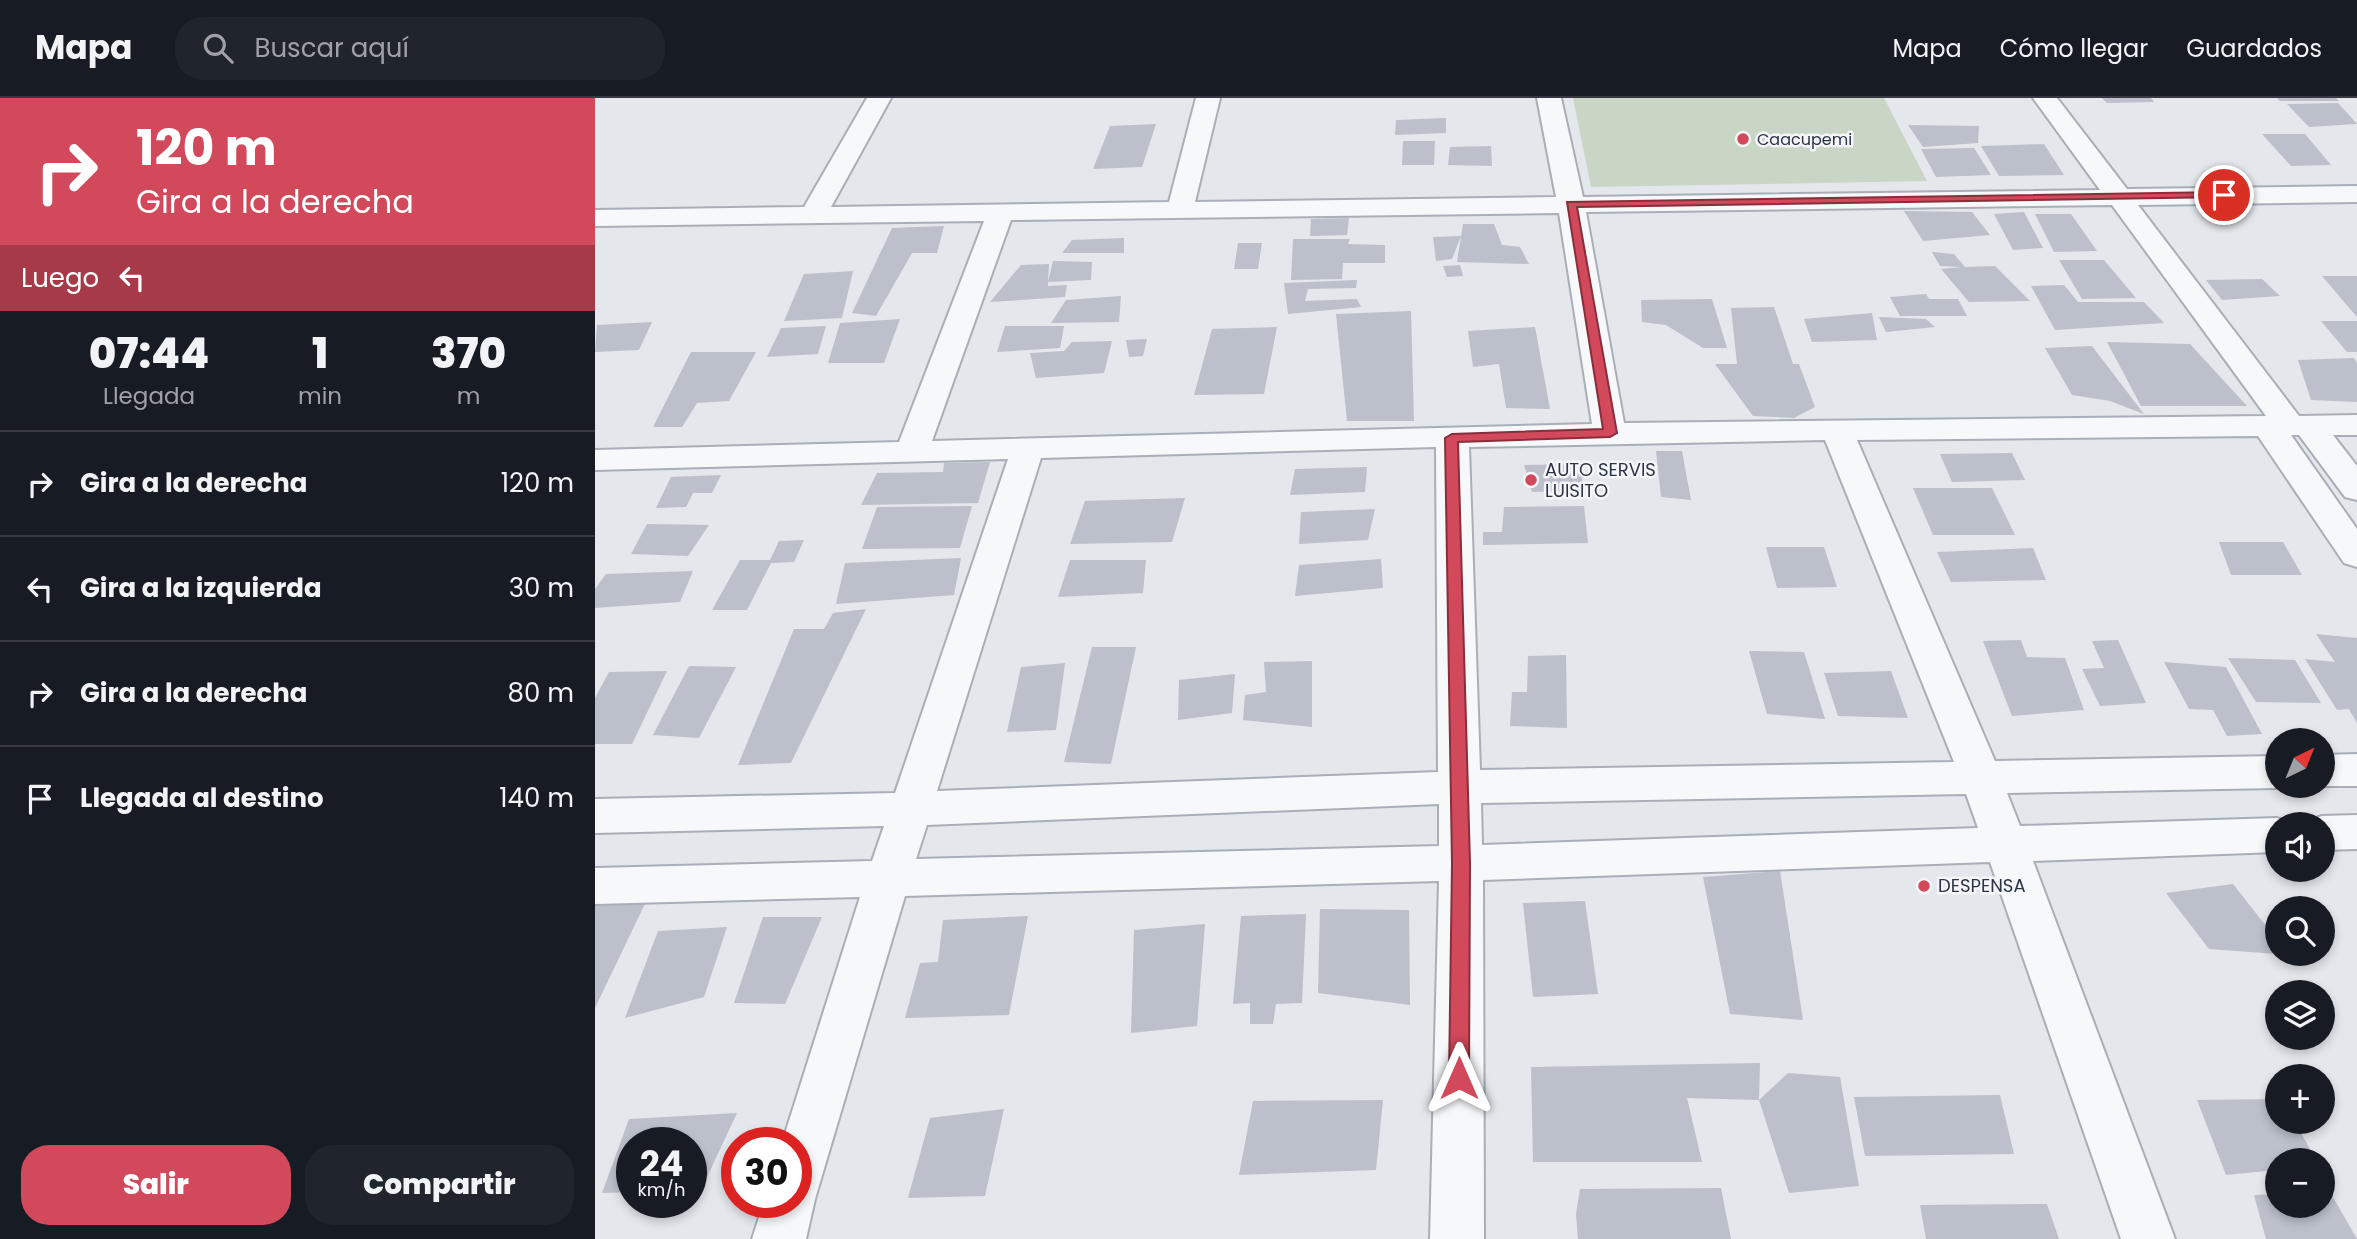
<!DOCTYPE html>
<html lang="es">
<head>
<meta charset="utf-8">
<style>
  :root { --surface:#171b24; --page:#20242c; --text:#f1f3f6; --muted:#9ea1a6; --line:#363941; --accent:#d1495b }
  body { margin:0; font-family:Poppins,sans-serif; background:var(--page); color:var(--text); height:100vh; display:flex; flex-direction:column; font-size:26px; white-space:nowrap }
  * { box-sizing:border-box; margin:0 }
  p { font-size:23px; color:var(--muted) }
  .icon { flex:none; width:38px; height:38px; fill:none; stroke:currentColor; stroke-width:2; stroke-linecap:round; stroke-linejoin:round }
  .map { position:relative; flex:1; overflow:hidden }
  .side { display:flex; flex-direction:column; background:var(--surface); width:595px }
  .side>* { flex:none }
  .guide { background:#d1495b; color:#fff; overflow:hidden }
  .needle { width:46px; rotate:43deg }
  .fabs { position:absolute; left:1670px; top:630px; display:grid; gap:14px }
  .fabs a { display:grid; place-items:center; width:70px; height:70px; border-radius:50%; background:var(--surface); box-shadow:0 4px 10px #0003; font-size:35px }
  .speed { position:absolute; left:21px; top:1029px; display:flex; gap:14px; font-size:35px; font-weight:700; text-align:center }
  .speed>* { display:grid; place-content:center; width:91px; height:91px; border-radius:50%; background:var(--surface); box-shadow:0 4px 10px #0003; line-height:1 }
  .speed small { font-size:18px; font-weight:400 }
  .speed .limit { border:10px solid #d22; background:#fff; color:#111 }
  .pin { position:absolute; display:grid; place-items:center; width:60px; height:60px; color:#fff; margin:-30px; border:4px solid #fff; border-radius:50%; box-shadow:0 2px 7px #0007 }
  .me { position:absolute; width:77px; margin:-38px; rotate:0deg; stroke-linejoin:round; filter:drop-shadow(0 0 5px #0008) }
  .turn { display:flex; align-items:center; gap:24px; height:147px; padding:0 21px; font-size:32px }
  .turn .icon { width:91px; height:91px; stroke-width:2.5 }
  .turn b { display:block; font-size:49px; line-height:60px }
  .then { display:flex; align-items:center; height:66px; padding:0 21px; background:#0003; gap:14px; font-size:26px }
  .eta { display:flex; justify-content:space-evenly; align-items:center; height:119px; text-align:center }
  .eta b { font-size:42px; font-weight:800; line-height:49px }
  .action { display:flex; gap:14px; margin-top:auto; padding:14px 21px }
  .action a { flex:1; height:80px; border-radius:28px; background:var(--accent); color:#fff; font-size:28px; font-weight:800; line-height:80px; text-align:center }
  .action a+a { background:var(--page); color:var(--text) }
  ul { padding:0; list-style:none }
  li { display:flex; align-items:center; gap:21px; height:105px; padding:0 21px; border-top:2px solid var(--line) }
  li div { flex:1 }
  li b { display:block; font-size:26px }
  li em { font-style:normal }
  header { display:flex; align-items:center; gap:42px; box-sizing:border-box; height:98px; padding:0 35px; background:var(--surface); border-bottom:2px solid var(--line) }
  header strong { font-size:33px }
  nav { display:flex; gap:38px; margin-inline-start:auto; font-size:24px }
  .search { width:490px; height:63px; background:var(--page); display:flex; align-items:center; gap:18px; box-sizing:border-box; padding:0 24px; border-radius:28px; color:var(--muted); font-size:26px }
  main { display:flex; flex:1; min-height:0 }
  .map>svg:first-child { display:block }
  .green { fill:#c9d6c5 }
  .building { fill:#bbc0ca }
  .lines { fill:none; stroke-linecap:round; stroke-linejoin:round }
  .minor-casing { stroke:#a9aeb7; stroke-width:4 }
  .minor { fill:#f7f8fa; fill-rule:evenodd }
  .route { fill:#d1495b; stroke:#882f3b; stroke-width:2 }
  .poi-dot { fill:#d1495b; stroke:#f4f6f9; stroke-width:2.5 }
  .labels { text-anchor:middle; stroke-width:5; stroke-linejoin:round; paint-order:stroke }
  .far-poi-label { font-size:16px; fill:#2b3445; stroke:#f4f6f9; text-anchor:start }
  .poi-label { font-size:18px; fill:#2b3445; stroke:#f4f6f9; text-anchor:start }
</style>
</head>
<body>
<header>
<strong>Mapa</strong>
<div class="search"><svg class="icon" aria-label="search" viewBox="0 0 24 24"><circle cx="10" cy="10" r="6"/><path d="M15 15l6 6"/></svg>Buscar aquí</div>
<nav><a>Mapa</a><a>Cómo llegar</a><a>Guardados</a></nav>
</header>
<main>
<section class="side">
<div class="guide">
<div class="turn"><svg class="icon" aria-label="right" viewBox="0 0 24 24"><path d="M7 20v-9h11M14 6l5 5-5 5"/></svg><div><b>120 m</b>Gira a la derecha</div></div>
<div class="then">Luego<svg class="icon" aria-label="left" viewBox="0 0 24 24"><path d="M17 20v-9H6M10 6l-5 5 5 5"/></svg></div>
</div>
<div class="eta">
<div><b>07:44</b><p>Llegada</p></div>
<div><b>1</b><p>min</p></div>
<div><b>370</b><p>m</p></div>
</div>
<ul>
<li><svg class="icon" aria-label="right" viewBox="0 0 24 24"><path d="M7 20v-9h11M14 6l5 5-5 5"/></svg><div><b>Gira a la derecha</b></div><em>120 m</em></li>
<li><svg class="icon" aria-label="left" viewBox="0 0 24 24"><path d="M17 20v-9H6M10 6l-5 5 5 5"/></svg><div><b>Gira a la izquierda</b></div><em>30 m</em></li>
<li><svg class="icon" aria-label="right" viewBox="0 0 24 24"><path d="M7 20v-9h11M14 6l5 5-5 5"/></svg><div><b>Gira a la derecha</b></div><em>80 m</em></li>
<li><svg class="icon" aria-label="arrive" viewBox="0 0 24 24"><path d="M6 21V4h12l-3 4 3 4H6"/></svg><div><b>Llegada al destino</b></div><em>140 m</em></li>
</ul>
<div class="action"><a>Salir</a><a>Compartir</a></div>
</section>
<div class="map">
<svg width="1762" height="1141" viewBox="0 0 1762 1141">
  <rect width="100%" height="100%" fill="#e4e7ec"/>
  <path class="green" d="M978,0H1289L1332,83L996,89Z"/>
  <g class="building">
    <path d="M1507,0H1556L1559,4L1512,5Z"/>
    <path d="M1682,0H1741L1744,3H1685Z"/>
    <path d="M1743,5L1762,26L1714,29L1692,6Z"/>
    <path d="M851,20V35L800,37L801,22Z"/>
    <path d="M561,26L547,69L498,71L515,28Z"/>
    <path d="M1313,27L1384,28L1383,45L1328,49Z"/>
    <path d="M1667,36H1710L1736,67L1696,68Z"/>
    <path d="M808,43H840L839,67H807Z"/>
    <path d="M1449,46L1469,77L1404,78L1386,48Z"/>
    <path d="M896,48L897,68L853,67L855,49Z"/>
    <path d="M1379,50L1396,77L1341,79L1326,51Z"/>
    <path d="M1309,113L1377,114L1395,137L1328,143Z"/>
    <path d="M1429,114L1448,150L1418,152L1399,116Z"/>
    <path d="M1440,116H1476L1502,153L1459,154Z"/>
    <path d="M754,120L752,137L715,138L716,121Z"/>
    <path d="M868,126H899L907,147L925,149L934,166L862,164Z"/>
    <path d="M349,128L342,155H317L281,218L257,215L297,130Z"/>
    <path d="M866,138L857,161L841,163L838,139Z"/>
    <path d="M529,140V155H467L477,142Z"/>
    <path d="M698,141H755L753,146L790,147V165H748L747,181L696,182Z"/>
    <path d="M643,145H667L663,171H639Z"/>
    <path d="M1337,154L1359,156L1370,169L1400,168L1435,203L1374,204L1346,171L1367,169L1345,168Z"/>
    <path d="M1464,162H1509L1541,200L1487,201Z"/>
    <path d="M458,163L497,164L496,182L453,184V188L472,187L470,199L395,204L426,167L454,166L453,184Z"/>
    <path d="M865,167L868,178L852,179L848,168Z"/>
    <path d="M258,173L247,220L189,223L209,176Z"/>
    <path d="M1727,178H1762V219Z"/>
    <path d="M1667,181L1685,198L1627,202L1611,182Z"/>
    <path d="M762,182L761,190L713,191L710,203L762,201L766,209L693,216L689,185Z"/>
    <path d="M1469,187L1483,204H1549L1569,225L1460,232L1436,188Z"/>
    <path d="M1331,196L1334,201H1363L1372,218H1305L1295,199Z"/>
    <path d="M526,198L524,224L456,225L471,202Z"/>
    <path d="M1117,201L1132,250H1108L1071,227L1047,224L1046,202Z"/>
    <path d="M1179,209L1198,266H1204L1220,309L1199,320L1158,318L1120,266H1142L1136,210Z"/>
    <path d="M816,213L819,323H752L741,216Z"/>
    <path d="M1277,215L1282,242L1217,244L1209,221Z"/>
    <path d="M1284,219L1331,221L1340,229L1291,234Z"/>
    <path d="M305,221L289,265H233L245,225Z"/>
    <path d="M1726,223H1762V254H1752Z"/>
    <path d="M57,224L44,252L0,254L2,227Z"/>
    <path d="M231,228L223,256L172,259L186,230Z"/>
    <path d="M410,228H469L465,250L402,254Z"/>
    <path d="M682,229L669,296L599,297L617,231Z"/>
    <path d="M940,229L955,311L911,310L904,266L878,269L873,233Z"/>
    <path d="M552,241L548,258L534,259L531,242Z"/>
    <path d="M517,243L509,275L441,280L435,255L469,253L477,244Z"/>
    <path d="M1512,244L1595,246L1652,308H1546Z"/>
    <path d="M1497,248L1549,316L1515,303L1477,297L1450,250Z"/>
    <path d="M96,254H161L134,303L102,305L87,329H58Z"/>
    <path d="M1759,260L1762,265V304L1716,302L1703,262Z"/>
    <path d="M1061,353H1087L1096,402L1066,399Z"/>
    <path d="M1417,355L1430,382L1357,384L1345,356Z"/>
    <path d="M395,364L383,405L266,407L282,375L348,374L349,365Z"/>
    <path d="M986,366L988,393L937,394L929,367Z"/>
    <path d="M772,369L770,394L695,397L700,371Z"/>
    <path d="M126,377L117,395H98L91,409L61,410L76,379Z"/>
    <path d="M1318,390H1397L1420,437H1338Z"/>
    <path d="M590,400L577,444L475,446L490,403Z"/>
    <path d="M377,408L365,450L267,451L282,409Z"/>
    <path d="M989,408L993,445L888,447V434H907L909,409Z"/>
    <path d="M780,411L773,442L704,446L706,414Z"/>
    <path d="M52,426L114,427L93,458L36,456Z"/>
    <path d="M209,442L199,464L176,465L152,512H117L145,462H175L184,443Z"/>
    <path d="M1624,444H1688L1707,477H1636Z"/>
    <path d="M1171,449H1229L1242,489L1182,490Z"/>
    <path d="M1438,450L1451,482L1356,484L1342,454Z"/>
    <path d="M366,460L359,497L241,506L250,465Z"/>
    <path d="M786,461L788,490L700,498L704,467Z"/>
    <path d="M475,462H551L548,495L463,499Z"/>
    <path d="M98,473L85,504L0,510V491L11,476Z"/>
    <path d="M271,511L196,665L143,667L199,531H229L238,515Z"/>
    <path d="M1721,536L1762,540V625L1754,611L1742,612L1710,561L1740,564Z"/>
    <path d="M1426,542L1432,559L1470,560L1489,612L1417,618L1388,543Z"/>
    <path d="M1523,542L1551,605L1505,608L1487,571L1509,570L1497,543Z"/>
    <path d="M497,549H541L516,666L469,664Z"/>
    <path d="M1154,553L1209,554L1230,621L1172,616Z"/>
    <path d="M971,557L972,630L915,628L917,594H932L933,558Z"/>
    <path d="M1633,560L1700,562L1726,605L1661,604Z"/>
    <path d="M717,563V629L648,622L650,597L671,594L669,564Z"/>
    <path d="M1569,564L1631,569L1667,636L1632,638L1618,612L1594,611Z"/>
    <path d="M470,565L461,632L412,634L426,569Z"/>
    <path d="M94,568L141,569L104,640L58,637Z"/>
    <path d="M72,573L37,646H0V600L14,574Z"/>
    <path d="M1296,573L1313,620L1243,618L1229,575Z"/>
    <path d="M640,576L637,615L583,622L584,582Z"/>
    <path d="M1185,773L1208,922L1135,916L1108,779Z"/>
    <path d="M1638,786L1682,842V856L1614,851L1571,795Z"/>
    <path d="M58,789L0,910V792Z"/>
    <path d="M990,803L1003,896L938,899L928,805Z"/>
    <path d="M725,811L814,812L815,907L723,895Z"/>
    <path d="M711,816L707,905L681,906L678,926H655V905L638,906L646,818Z"/>
    <path d="M433,818L414,917L310,920L325,865L343,864L348,822Z"/>
    <path d="M168,819H227L190,906L139,905Z"/>
    <path d="M610,826L602,928L536,935L539,832Z"/>
    <path d="M132,829L109,899L30,920L63,833Z"/>
    <path d="M1165,965L1164,1002L1092,1000L1107,1064H938L936,969Z"/>
    <path d="M1193,975L1245,979L1264,1088L1194,1095L1164,1002Z"/>
    <path d="M1405,997L1419,1056L1270,1058L1259,999Z"/>
    <path d="M1682,1001V1024H1700L1721,1062H1682V1072L1631,1077L1602,1002Z"/>
    <path d="M788,1002L781,1072L644,1077L658,1003Z"/>
    <path d="M409,1011L390,1098L313,1100L335,1020Z"/>
    <path d="M142,1015L106,1092H96V1045H37V1094L7,1095L34,1021Z"/>
    <path d="M1126,1090L1136,1141H983L981,1116L985,1091Z"/>
    <path d="M1727,1094H1735L1762,1141H1671L1659,1097L1682,1096V1108H1727Z"/>
    <path d="M1452,1106L1464,1141H1331L1325,1107Z"/>
  </g>
  <g class="lines">
    <g class="minor-casing">
      <g id="minor">
        <path d="M272,0H296L236,109L574,104L601,0H625L600,104L961,99L942,0H966L988,99L1505,92L1438,0H1462L1532,91L1762,88V104L1543,107L1704,318L1762,317V337H1738L1762,368V402L1750,399L1704,337H1696L1762,431V469L1749,465L1663,338L1262,342L1400,663L1682,658V688H1689L1682,690L1412,695L1425,728L1682,720L1698,726H1682V754L1438,763L1580,1141H1526L1395,764L888,782L889,1141H835L844,783L310,798L220,1101L211,1141H157L169,1104H201V1045H187L265,799L0,806V770L277,763L289,728L0,735V701L300,695L413,361L0,372V352L304,344L389,123L0,128V112L209,109ZM1517,107L1671,318L1029,325L991,114ZM964,115L997,326L337,343L416,122ZM1230,342L1359,664L885,672L874,349ZM841,349L843,674L342,693L446,360ZM1371,696L1383,730L887,747L886,705ZM844,706V748L321,761L332,727Z"/>
        <path d="M1762,656V688H1724H1727V657Z"/>
        <path d="M1762,717V751L1727,752V726H1710L1712,723L1727,718Z"/>
      </g>
    </g>
    <use href="#minor" class="minor"/>
  </g>
  <path class="route" d="M1629,94L1633,95V99L982,109L1022,335L1015,339L863,344L875,765L874,980L871,987L864,989L857,987L854,980L857,765L850,340L857,336L1008,331L972,104Z"/>
  <g class="poi-dot">
    <circle cx="1148" cy="41" r="7"/>
    <circle cx="936" cy="382" r="7"/>
    <circle cx="1329" cy="788" r="7"/>
  </g>
  <g class="labels">
    <g class="far-poi-label">
      <text x="1162" y="47">Caacupemi</text>
    </g>
    <g class="poi-label">
      <text x="950" y="378">AUTO SERVIS<tspan x="950" dy="21">LUISITO</tspan></text>
      <text x="1343" y="794">DESPENSA</text>
    </g>
  </g>
</svg>
<div class="fabs">
<a><svg class="needle" viewBox="-14 -14 28 28"><path d="M0-13l5 13h-10z" fill="#e53935"/><path d="M0 13l5-13h-10z" fill="#9ea1a6"/></svg></a>
<a><svg class="icon" aria-label="sound" viewBox="0 0 24 24"><path d="M4 9h4l5-4v14l-5-4H4zM17 9q2 3 0 6"/></svg></a>
<a><svg class="icon" aria-label="search" viewBox="0 0 24 24"><circle cx="10" cy="10" r="6"/><path d="M15 15l6 6"/></svg></a>
<a><svg class="icon" aria-label="layers" viewBox="0 0 24 24"><path d="M12 4l9 5-9 5-9-5zM3 14l9 5 9-5"/></svg></a>
<a>+</a>
<a>−</a>
</div>
<div class="speed"><div>24<small>km/h</small></div><div class="limit">30</div></div>
<div class="pin" style="left:1629px;top:97px;background:#d93025"><svg class="icon" aria-label="arrive" viewBox="0 0 24 24"><path d="M6 21V4h12l-3 4 3 4H6"/></svg></div>
<svg class="me" style="left:864px;top:980px" viewBox="-20 -20 40 40"><path d="M0-17L14 15 0 8-14 15z" fill="#d1495b" stroke="#fff" stroke-width="4"/></svg>
</div>
</main>
</body>
</html>
